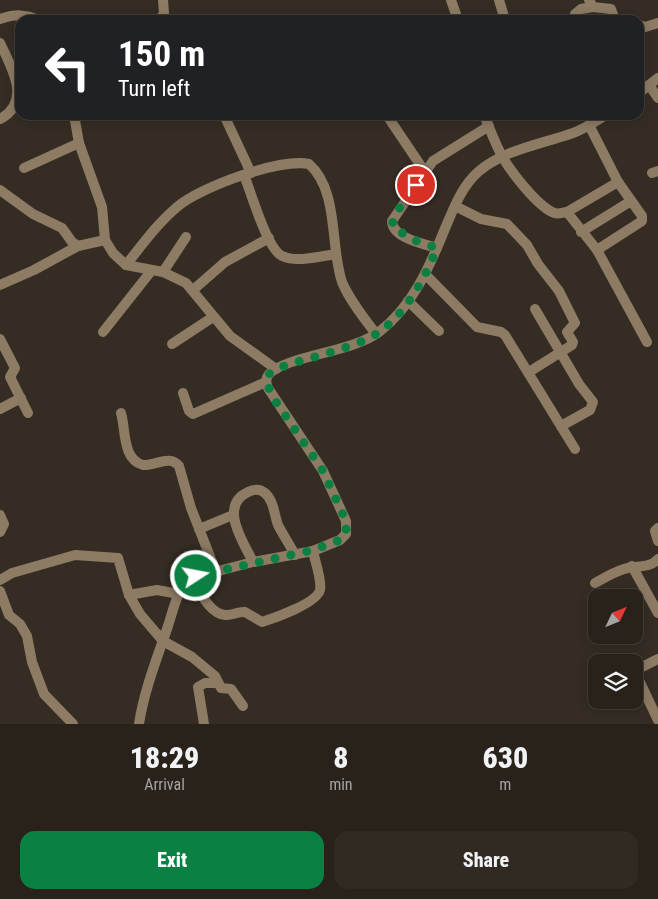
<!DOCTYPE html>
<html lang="en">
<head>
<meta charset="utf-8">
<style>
  :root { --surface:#28221a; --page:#302a23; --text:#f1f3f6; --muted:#a5a4a2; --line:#443f39; --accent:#0b8043 }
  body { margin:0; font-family:"Roboto Condensed",sans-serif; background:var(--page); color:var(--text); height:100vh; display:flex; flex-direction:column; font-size:19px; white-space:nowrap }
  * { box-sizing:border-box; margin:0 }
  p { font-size:16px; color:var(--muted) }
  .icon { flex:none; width:28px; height:28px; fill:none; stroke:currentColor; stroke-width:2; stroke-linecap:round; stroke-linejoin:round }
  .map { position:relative; height:724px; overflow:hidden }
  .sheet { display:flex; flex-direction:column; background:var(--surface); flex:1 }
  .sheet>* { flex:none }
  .hud { position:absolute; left:15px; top:15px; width:629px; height:105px; border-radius:15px; box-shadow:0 2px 12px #0003,0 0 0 1px var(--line); background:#202124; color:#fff; overflow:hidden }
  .needle { width:32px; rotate:47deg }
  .controls { position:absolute; left:588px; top:589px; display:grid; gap:10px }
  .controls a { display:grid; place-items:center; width:55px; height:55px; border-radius:10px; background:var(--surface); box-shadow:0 2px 12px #0003,0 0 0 1px var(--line); font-size:25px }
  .pin { position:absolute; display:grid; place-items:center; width:42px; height:42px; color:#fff; margin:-21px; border:2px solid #fff; border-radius:50%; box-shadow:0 1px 5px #0007 }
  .me { position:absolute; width:55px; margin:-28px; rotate:79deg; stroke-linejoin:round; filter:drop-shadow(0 0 4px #0008) }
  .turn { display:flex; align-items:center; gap:18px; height:105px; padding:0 20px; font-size:22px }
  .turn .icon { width:65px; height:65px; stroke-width:2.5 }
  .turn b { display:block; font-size:35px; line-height:42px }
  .eta { display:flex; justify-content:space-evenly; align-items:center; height:85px; text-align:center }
  .eta b { font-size:30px; font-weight:800; line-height:35px }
  .button { display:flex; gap:10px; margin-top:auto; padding:10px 20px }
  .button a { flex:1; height:58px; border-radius:15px; background:var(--accent); color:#fff; font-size:20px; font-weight:800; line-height:58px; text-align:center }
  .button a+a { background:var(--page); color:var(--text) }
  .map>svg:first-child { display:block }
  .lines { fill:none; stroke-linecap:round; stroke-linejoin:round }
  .minor { stroke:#8d7b64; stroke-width:10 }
  .route { stroke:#0b8043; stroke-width:9; stroke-dasharray:0 16.2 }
</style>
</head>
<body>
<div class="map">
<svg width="658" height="724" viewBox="0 0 658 724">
  <rect width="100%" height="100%" fill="#352d23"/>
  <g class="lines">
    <g class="minor">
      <path d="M451,0L458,20"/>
      <path d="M499,0L505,20"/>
      <path d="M589,0L593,7L611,9L615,20"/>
      <path d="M0,19C15,14 25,14 39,20"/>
      <path d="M160,20L164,13L163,0"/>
      <path d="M574,20L575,14L581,9L593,7"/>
      <path d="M639,25L645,27L658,23"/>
      <path d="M0,43C12,68 32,102 0,119"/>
      <path d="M649,85L658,98"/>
      <path d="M639,93L658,78"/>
      <path d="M74,115L79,143L102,207L105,240L113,253L126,265L163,272L186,283L230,336L276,369"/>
      <path d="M224,115L251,173"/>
      <path d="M392,115L390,120L425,172"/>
      <path d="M484,115C490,129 495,144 503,158C512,173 536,204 552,212C557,215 561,213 567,212L618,182"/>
      <path d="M589,125L618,182L642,216V221L597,250"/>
      <path d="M24,168L79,143"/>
      <path d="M652,173L658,171"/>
      <path d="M244,175C251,192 267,249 282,256C297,263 321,256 336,254"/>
      <path d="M0,190L33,214L62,228L72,242L78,246L105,240"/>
      <path d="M455,206L481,219L507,224L527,245L538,264L559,291L575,323L567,332L573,342L572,345L529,372"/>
      <path d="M567,212L597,250L647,342"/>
      <path d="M581,232L631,201"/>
      <path d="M437,248C424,244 392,238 392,221L433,161L489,126"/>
      <path d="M126,265C142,245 157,224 177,207C200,187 280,158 309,164C339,190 330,247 342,282C350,301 364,318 376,334"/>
      <path d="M163,272L186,237"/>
      <path d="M425,274L477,327L501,332L505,335L575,449"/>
      <path d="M0,285L34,270L78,246"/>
      <path d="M193,290L225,262L269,238"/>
      <path d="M408,301L439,331"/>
      <path d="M535,309L579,384L593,402L590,410L561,426"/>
      <path d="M103,332L152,270"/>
      <path d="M0,339L15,368L10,377L28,413"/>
      <path d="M172,344L213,317"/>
      <path d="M183,393L189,411L193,414L266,382"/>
      <path d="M0,409L21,398"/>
      <path d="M121,413C126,430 122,459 143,465C155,466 170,454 179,466L191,508L216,572"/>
      <path d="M0,515L4,524L0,532"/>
      <path d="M658,528L655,531L658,541"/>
      <path d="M199,529L233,515"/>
      <path d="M253,562C244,543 218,506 248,492C254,489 260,489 265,493C274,501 274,514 278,525C283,535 290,545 295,555"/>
      <path d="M632,566L658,613"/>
      <path d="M190,577C198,588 209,614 225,615C232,616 238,611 245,612L262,622C275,618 317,603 320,590C322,579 315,562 313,551"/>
      <path d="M0,580L12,573L75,555L118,558L129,595L140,614L163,641L192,657L215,676L221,688L231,689L243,706"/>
      <path d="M595,583C604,578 614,572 624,569C636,565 649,569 658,559"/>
      <path d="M0,591L9,615L20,624L27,636L32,662L44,694L73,724"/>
      <path d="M129,595L157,590L179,594"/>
      <path d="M658,659L640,668L636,674L658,720"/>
      <path d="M139,724C144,691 157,658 168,626C173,610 177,593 187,579L253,562L313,551L340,540L346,534V521L323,471L268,388C266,383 265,379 269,374C286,356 353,352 379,332C412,307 429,268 444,231C453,210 461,187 478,172C503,150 542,144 573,133C585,129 596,121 606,115"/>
      <path d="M204,724L198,687L205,683H218"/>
    </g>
  </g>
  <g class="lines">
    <path class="route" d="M196,576L313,550L340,540L346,534V521L323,471L274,399L266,382L269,374L276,369C305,358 336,353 365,340C401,324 423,282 437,248L411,239L392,226L394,216L416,185"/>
  </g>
</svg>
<div class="controls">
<a><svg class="needle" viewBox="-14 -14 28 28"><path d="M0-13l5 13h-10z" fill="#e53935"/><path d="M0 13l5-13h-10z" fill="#a5a4a2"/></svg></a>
<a><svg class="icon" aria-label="layers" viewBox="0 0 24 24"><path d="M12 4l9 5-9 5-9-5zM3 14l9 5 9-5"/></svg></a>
</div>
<div class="pin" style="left:416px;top:185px;background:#d93025"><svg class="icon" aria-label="arrive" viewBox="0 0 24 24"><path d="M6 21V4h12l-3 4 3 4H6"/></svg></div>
<svg class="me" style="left:196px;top:576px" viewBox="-20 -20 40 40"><circle r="17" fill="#0b8043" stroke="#fff" stroke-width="3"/><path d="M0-11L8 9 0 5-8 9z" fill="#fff"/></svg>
<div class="hud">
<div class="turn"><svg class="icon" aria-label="left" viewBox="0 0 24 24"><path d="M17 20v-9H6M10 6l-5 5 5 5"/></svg><div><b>150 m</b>Turn left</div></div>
</div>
</div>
<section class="sheet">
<div class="eta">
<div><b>18:29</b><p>Arrival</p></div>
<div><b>8</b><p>min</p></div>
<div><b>630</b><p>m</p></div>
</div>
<div class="button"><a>Exit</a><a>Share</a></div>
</section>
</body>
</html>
